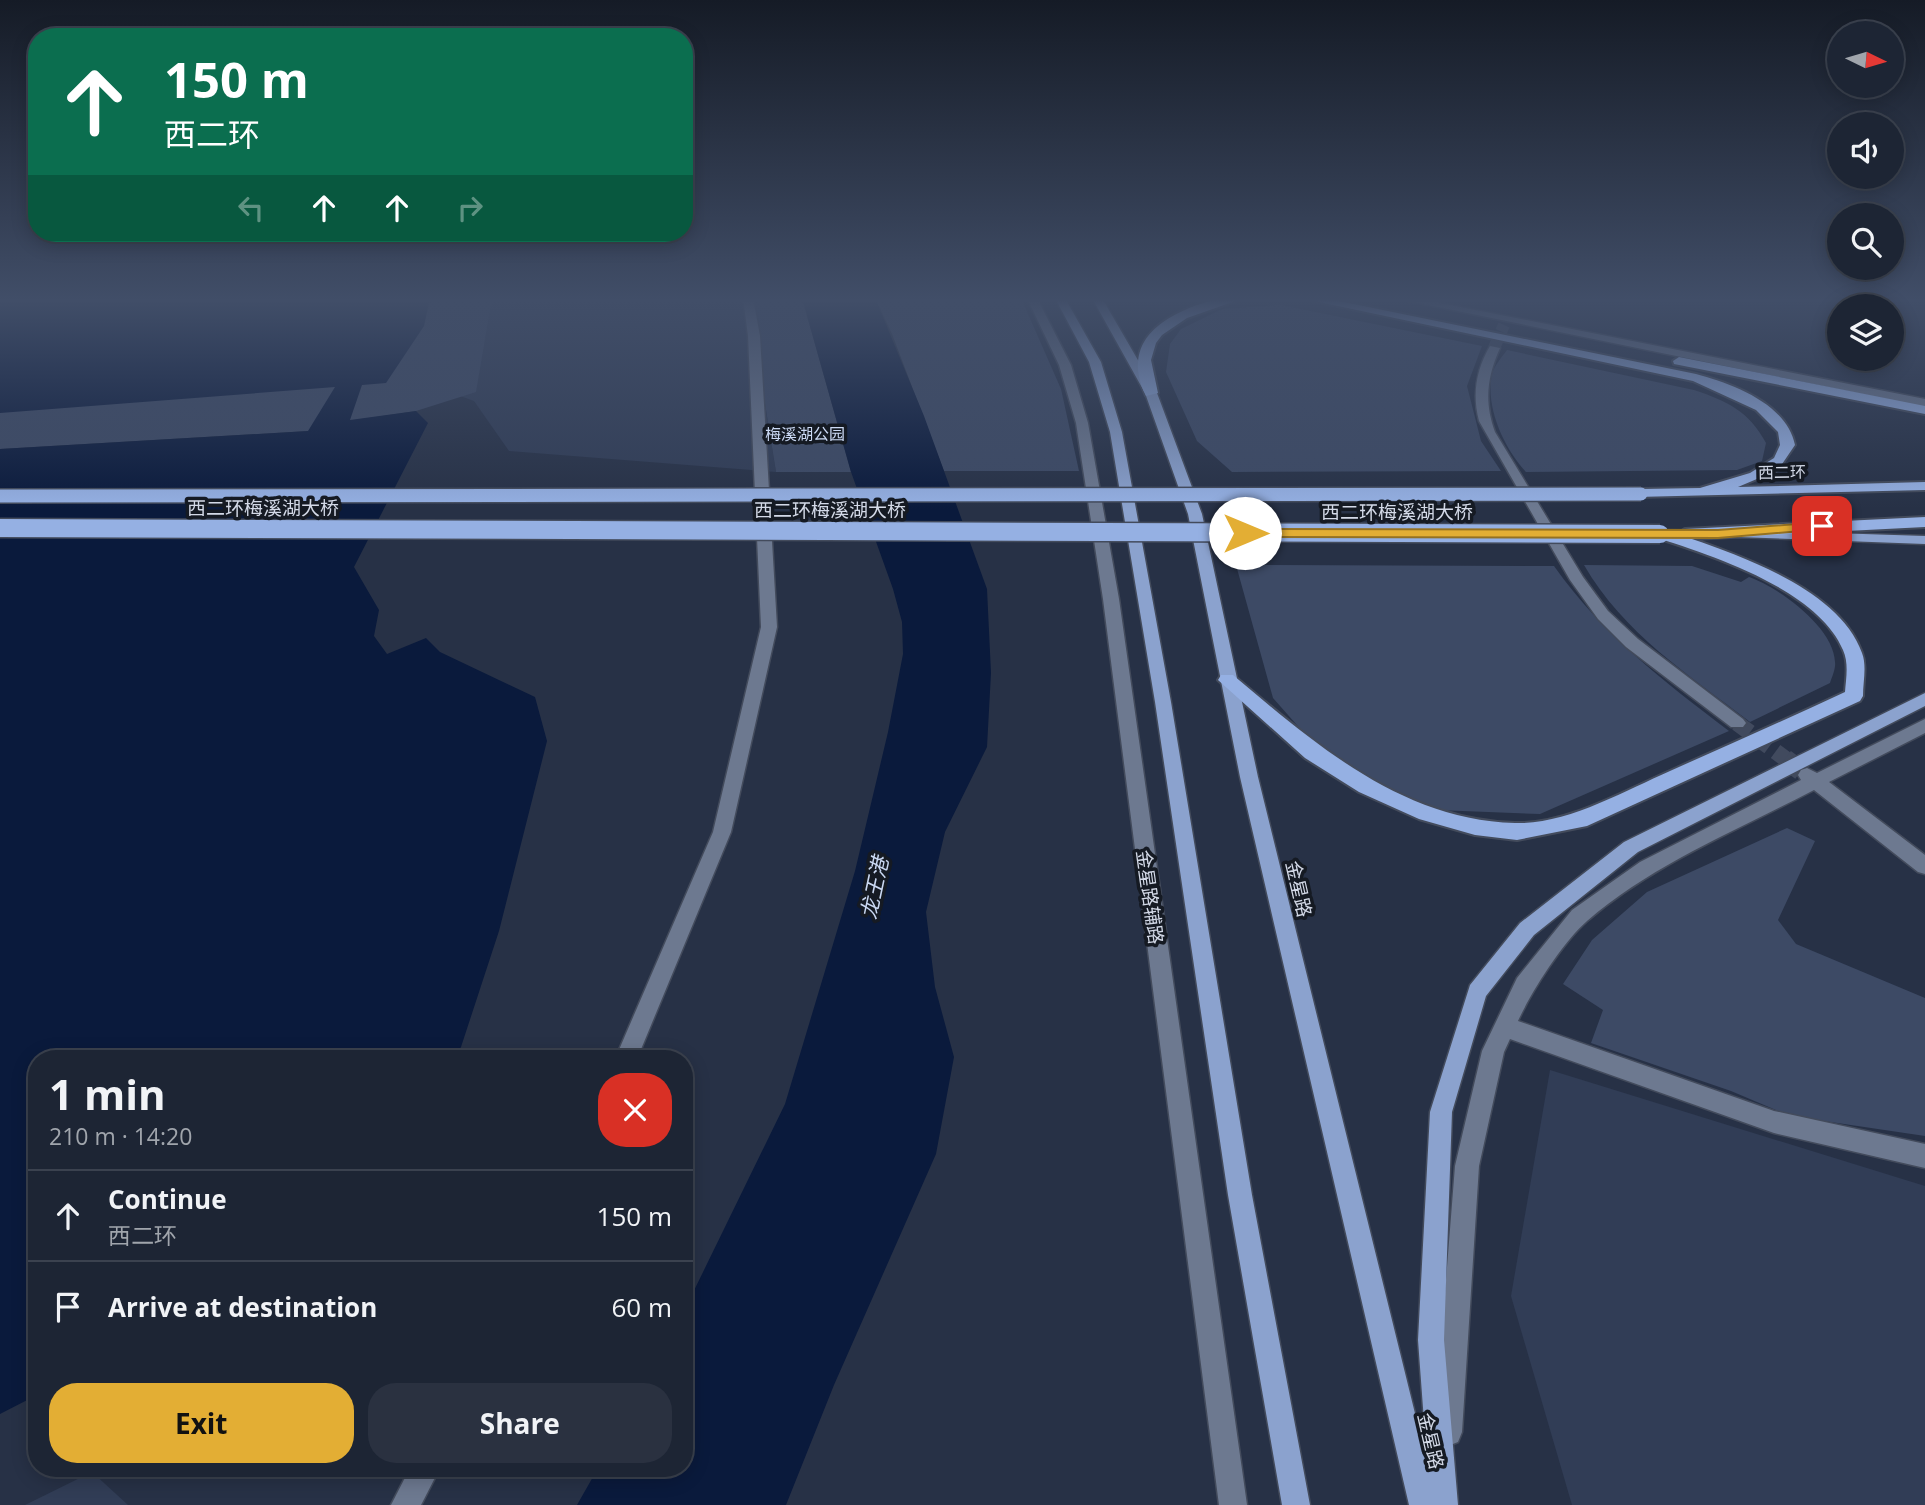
<!DOCTYPE html>
<html lang="en">
<head>
<meta charset="utf-8">
<style>
  :root { --surface:#1d2534; --page:#2a3140; --text:#f1f3f6; --muted:#a0a5ac; --line:#3b424f; --accent:#e3ae34 }
  body { margin:0; font-family:"Open Sans","Noto Sans SC",sans-serif; background:var(--page); color:var(--text); height:100vh; display:flex; flex-direction:column; font-size:26px; white-space:nowrap }
  * { box-sizing:border-box; margin:0 }
  p { font-size:23px; color:var(--muted) }
  .icon { flex:none; width:38px; height:38px; fill:none; stroke:currentColor; stroke-width:2; stroke-linecap:round; stroke-linejoin:round }
  .map { position:relative; flex:1; overflow:hidden }
  .side { position:absolute; left:28px; top:1050px; width:665px; height:427px; display:flex; flex-direction:column; background:var(--surface); border-radius:28px; box-shadow:0 4px 18px #0003,0 0 0 2px var(--line) }
  .side>* { flex:none }
  .guide { position:absolute; left:28px; top:28px; width:665px; height:214px; border-radius:28px; box-shadow:0 4px 18px #0003,0 0 0 2px var(--line); background:#0b6e4f; color:#fff; overflow:hidden }
  .needle { width:46px; rotate:95deg }
  .tools { position:absolute; left:1827px; top:21px; display:grid; gap:14px }
  .tools a { display:grid; place-items:center; width:77px; height:77px; border-radius:50%; background:var(--surface); box-shadow:0 4px 18px #0003,0 0 0 2px var(--line); font-size:35px }
  .pin { position:absolute; display:grid; place-items:center; width:60px; height:60px; color:#fff; margin:-30px; border-radius:14px; box-shadow:0 4px 10px #0006 }
  .me { position:absolute; width:77px; margin:-38px; rotate:90deg; stroke-linejoin:round; filter:drop-shadow(0 0 5px #0008) }
  .turn { display:flex; align-items:center; gap:24px; height:147px; padding:0 21px; font-size:32px }
  .turn .icon { width:91px; height:91px; stroke-width:2.5 }
  .turn b { display:block; font-size:49px; line-height:60px }
  .lanes { display:flex; align-items:center; height:66px; padding:0 21px; background:#0003; justify-content:center; gap:35px; direction:ltr }
  .lanes .off { opacity:.35 }
  .round { display:grid; place-items:center; flex:none; width:74px; height:74px; border-radius:28px; background:var(--page) }
  .headline { display:flex; align-items:center; justify-content:space-between; height:119px; padding:0 21px }
  h1 { font-size:42px; font-weight:700; line-height:52px }
  .action { display:flex; gap:14px; margin-top:auto; padding:14px 21px }
  .action a { flex:1; height:80px; border-radius:28px; background:var(--accent); color:#111; font-size:28px; font-weight:700; line-height:80px; text-align:center }
  .action a+a { background:var(--page); color:var(--text) }
  ul { padding:0; list-style:none }
  li { display:flex; align-items:center; gap:21px; height:91px; padding:0 21px; border-top:2px solid var(--line) }
  li div { flex:1 }
  li b { display:block; font-size:26px }
  li em { font-style:normal }
  .map>svg:first-child { display:block }
  .built { fill:#313d56 }
  .green { fill:#3d4a65 }
  .water { fill:#0a1a3c }
  .lines { fill:none; stroke-linecap:round; stroke-linejoin:round }
  .minor-tunnel-far2 { stroke:#414a5e; stroke-width:12; stroke-dasharray:12 6; stroke-linecap:butt }
  .minor-tunnel-far1 { stroke:#414a5e; stroke-width:16; stroke-dasharray:16 8; stroke-linecap:butt }
  .minor-tunnel { stroke:#414a5e; stroke-width:20; stroke-dasharray:20 10; stroke-linecap:butt }
  .minor-casing { stroke:#434b5c; stroke-width:3 }
  .tertiary-casing { stroke:#434b5c; stroke-width:3 }
  .primary-casing { stroke:#434b5c; stroke-width:3 }
  .trunk-casing { stroke:#434b5c; stroke-width:4 }
  .minor { fill:#6d7990; fill-rule:evenodd }
  .tertiary { fill:#6d7990; fill-rule:evenodd }
  .primary { fill:#8ba2ce; fill-rule:evenodd }
  .trunk { fill:#95b0e3; fill-rule:evenodd }
  .trunk-bridge-far1-casing { stroke:#434b5c; stroke-width:16; stroke-linecap:butt }
  .trunk-bridge-casing { stroke:#434b5c; stroke-width:21; stroke-linecap:butt }
  .trunk-bridge-far1 { stroke:#95b0e3; stroke-width:13 }
  .trunk-bridge { stroke:#95b0e3; stroke-width:18 }
  .route { fill:#e3ae34; stroke:#947122; stroke-width:2 }
  .labels { text-anchor:middle; stroke-width:7; stroke-linejoin:round; paint-order:stroke }
  .far-park-label { font-size:16px; fill:#ccdaf5; stroke:#151a23 }
  .far-street-label { font-size:16px; fill:#d3d9e7; stroke:#151a23 }
  .street-label { font-size:19px; fill:#d3d9e7; stroke:#151a23 }
  .water-label { font-size:21px; font-style:italic; fill:#cad8f2; stroke:#151a23 }
</style>
</head>
<body>
<div class="map">
<svg width="1925" height="1505" viewBox="0 0 1925 1505">
  <rect width="100%" height="100%" fill="#273146"/>
  <g class="built">
    <path d="M473,298H748L776,472L509,451L474,401L446,391Z"/>
    <path d="M1550,1070L1925,1186V1505H1572L1511,1296Z"/>
    <path d="M92,1472L128,1505H25Z"/>
  </g>
  <g class="green">
    <path d="M0,298H492L476,392L416,411L349,421L309,431L0,449Z"/>
    <path d="M748,298H802L851,472H776Z"/>
    <path d="M875,298H1021L1061,389L1079,471H944L892,334Z"/>
    <path d="M1281,305L1482,346L1467,386L1481,441L1501,471L1232,472L1197,441L1166,372L1170,344L1181,329L1222,309Z"/>
    <path d="M1507,350L1694,390C1727,401 1749,411 1766,443L1762,461L1737,470L1526,472C1504,448 1485,407 1492,374C1494,366 1502,357 1507,350Z"/>
    <path d="M1236,565L1554,566C1603,635 1662,680 1729,731L1540,814L1437,810L1376,786L1318,749L1273,698Z"/>
    <path d="M1584,565L1692,566L1741,582L1749,577C1778,587 1834,627 1835,662C1836,668 1832,677 1830,683L1750,722C1689,675 1623,633 1584,565Z"/>
    <path d="M1787,828L1815,841L1778,920L1796,944L1925,998V1136L1790,1116L1731,1091L1591,1043L1603,1010L1563,984L1592,940L1647,892Z"/>
  </g>
  <g class="water">
    <path d="M0,298H430L424,326L386,383L362,385L350,420L416,411L428,423L354,567L379,610L374,636L387,654L426,638L440,652L535,697L547,741L499,931L461,1047L454,1059H37V1395L0,1414V449L308,431L335,387L0,413Z"/>
    <path d="M802,298H875L924,416L987,589L991,673L987,747L945,832L926,912L935,987L954,1057L936,1154L834,1385L786,1505H577L598,1468H684V1311L785,1104L855,871L888,732L903,654L902,622L893,589L851,472Z"/>
  </g>
  <g class="lines">
    <path class="minor-tunnel-far2" d="M1494,348L1504,325"/>
    <path class="minor-tunnel-far1" d="M1737,723L1787,760"/>
    <path class="minor-tunnel" d="M1785,759L1807,775"/>
    <g class="minor-casing">
      <g id="minor">
        <path d="M743,298H753L760,336L777,627L731,832L637,1059H615L713,832L761,627L748,336Z"/>
        <path d="M1490,346L1500,348C1487,377 1484,402 1495,432L1583,577L1608,611L1638,639L1743,719L1746,723L1743,727H1731L1626,647L1598,619L1570,580L1479,421C1472,394 1476,370 1490,346Z"/>
        <path d="M1925,719V733L1829,782L1925,855V874L1918,872L1814,790C1738,830 1653,864 1587,921C1563,942 1531,992 1518,1021L1774,1111L1925,1144V1168L1774,1133L1510,1039L1504,1052L1479,1166L1462,1432L1458,1442L1448,1446L1438,1442L1434,1432L1455,1166L1482,1051L1517,978L1572,910L1640,862L1801,780L1798,775L1801,770L1807,768L1817,773Z"/>
        <path d="M410,1468H440L421,1505H391Z"/>
      </g>
    </g>
    <g class="tertiary-casing">
      <g id="tertiary">
        <path d="M1027,298H1037L1071,365L1088,423L1119,599L1247,1505H1219L1103,599L1076,423L1059,365Z"/>
        <path d="M1394,298H1415L1925,399V407Z"/>
      </g>
    </g>
    <g class="primary-casing">
      <g id="primary">
        <path d="M1055,298H1065L1101,362L1122,432L1171,702L1252,1195L1310,1505H1282L1228,1195L1155,702L1110,432L1089,362Z"/>
        <path d="M1092,298H1102L1157,393L1202,514L1258,777L1427,1462L1418,1340L1430,1112L1470,985L1520,923L1624,842L1925,693V706L1638,852L1534,935L1486,996L1452,1112L1444,1340L1458,1505H1409L1240,777L1188,514L1145,393Z"/>
        <path d="M1742,530L1925,536V544L1737,537V531Z"/>
      </g>
    </g>
    <g class="trunk-casing">
      <g id="trunk">
        <path d="M1221,298H1244L1187,318L1162,335L1156,343L1151,360L1158,393L1146,396C1117,336 1173,310 1221,298Z"/>
        <path d="M1300,298H1324L1696,374C1733,384 1787,404 1795,445L1778,470L1738,487L1925,482V490L1636,497V491L1641,489L1700,488L1750,473L1774,458L1780,445L1778,432L1756,410L1693,381Z"/>
        <path d="M1679,357L1925,406V414L1674,364L1673,361Z"/>
        <path d="M1925,517V527L1692,539C1747,558 1841,592 1862,653C1867,666 1863,682 1863,696L1860,701L1587,826L1517,840L1475,835L1419,819L1359,792L1305,758L1218,680L1221,675H1233C1315,744 1402,820 1515,823C1566,825 1624,791 1670,771C1728,745 1787,719 1845,692C1846,679 1849,663 1843,650C1818,590 1712,555 1654,537V531L1677,534L1685,529Z"/>
      </g>
    </g>
    <use href="#minor" class="minor"/>
    <use href="#tertiary" class="tertiary"/>
    <use href="#primary" class="primary"/>
    <use href="#trunk" class="trunk"/>
    <g class="trunk-bridge-far1-casing">
      <path id="trunk-bridge-far1" d="M0,496L1641,494"/>
    </g>
    <g class="trunk-bridge-casing">
      <path id="trunk-bridge" d="M0,528L1660,534"/>
    </g>
    <use href="#trunk-bridge-far1" class="trunk-bridge-far1"/>
    <use href="#trunk-bridge" class="trunk-bridge"/>
  </g>
  <linearGradient id="sky" x2="0" y2="1"><stop stop-color="#151b26"/><stop offset="0.59" stop-color="#414e68"/><stop offset="1" stop-color="#414e68" stop-opacity="0"/></linearGradient>
  <rect width="1925" height="509" fill="url(#sky)"/>
  <path class="route" d="M1822,522L1826,523V529L1718,538L1245,537L1238,533L1245,529L1718,530Z"/>
  <g class="labels">
    <g class="far-park-label">
      <text x="805" y="440">梅溪湖公园</text>
    </g>
    <g class="far-street-label">
      <text transform="translate(1782 472) rotate(-1)" y="6">西二环</text>
    </g>
    <g class="street-label">
      <text x="263" y="515">西二环梅溪湖大桥</text>
      <text x="830" y="517">西二环梅溪湖大桥</text>
      <text x="1397" y="519">西二环梅溪湖大桥</text>
      <text transform="translate(1299 889) rotate(77)" y="7">金星路</text>
      <text transform="translate(1150 897) rotate(82)" y="7">金星路辅路</text>
      <text transform="translate(1431 1441) rotate(77)" y="7">金星路</text>
    </g>
    <g class="water-label">
      <text transform="translate(875 888) rotate(-78)" y="7">龙王港</text>
    </g>
  </g>
</svg>
<div class="tools">
<a><svg class="needle" viewBox="-14 -14 28 28"><path d="M0-13l5 13h-10z" fill="#e53935"/><path d="M0 13l5-13h-10z" fill="#a0a5ac"/></svg></a>
<a><svg class="icon" aria-label="sound" viewBox="0 0 24 24"><path d="M4 9h4l5-4v14l-5-4H4zM17 9q2 3 0 6"/></svg></a>
<a><svg class="icon" aria-label="search" viewBox="0 0 24 24"><circle cx="10" cy="10" r="6"/><path d="M15 15l6 6"/></svg></a>
<a><svg class="icon" aria-label="layers" viewBox="0 0 24 24"><path d="M12 4l9 5-9 5-9-5zM3 14l9 5 9-5"/></svg></a>
</div>
<div class="pin" style="left:1822px;top:526px;background:#d93025"><svg class="icon" aria-label="arrive" viewBox="0 0 24 24"><path d="M6 21V4h12l-3 4 3 4H6"/></svg></div>
<svg class="me" style="left:1245px;top:533px" viewBox="-20 -20 40 40"><circle r="19" fill="#fff"/><path d="M0-13L10 11 0 6-10 11z" fill="#e3ae34"/></svg>
<div class="guide">
<div class="turn"><svg class="icon" aria-label="ahead" viewBox="0 0 24 24"><path d="M12 20V5M6 11l6-6 6 6"/></svg><div><b>150 m</b>西二环</div></div>
<div class="lanes"><svg class="icon off" aria-label="left" viewBox="0 0 24 24"><path d="M17 20v-9H6M10 6l-5 5 5 5"/></svg><svg class="icon" aria-label="ahead" viewBox="0 0 24 24"><path d="M12 20V5M6 11l6-6 6 6"/></svg><svg class="icon" aria-label="ahead" viewBox="0 0 24 24"><path d="M12 20V5M6 11l6-6 6 6"/></svg><svg class="icon off" aria-label="right" viewBox="0 0 24 24"><path d="M7 20v-9h11M14 6l5 5-5 5"/></svg></div>
</div>
<section class="side">
<div class="headline"><div><h1>1 min</h1><p>210 m · 14:20</p></div><a class="round" style="background:#d93025;color:#fff"><svg class="icon" aria-label="close" viewBox="0 0 24 24"><path d="M6 6l12 12M18 6L6 18"/></svg></a></div>
<ul>
<li><svg class="icon" aria-label="ahead" viewBox="0 0 24 24"><path d="M12 20V5M6 11l6-6 6 6"/></svg><div><b>Continue</b><p>西二环</p></div><em>150 m</em></li>
<li><svg class="icon" aria-label="arrive" viewBox="0 0 24 24"><path d="M6 21V4h12l-3 4 3 4H6"/></svg><div><b>Arrive at destination</b></div><em>60 m</em></li>
</ul>
<div class="action"><a>Exit</a><a>Share</a></div>
</section>
</div>
</body>
</html>
